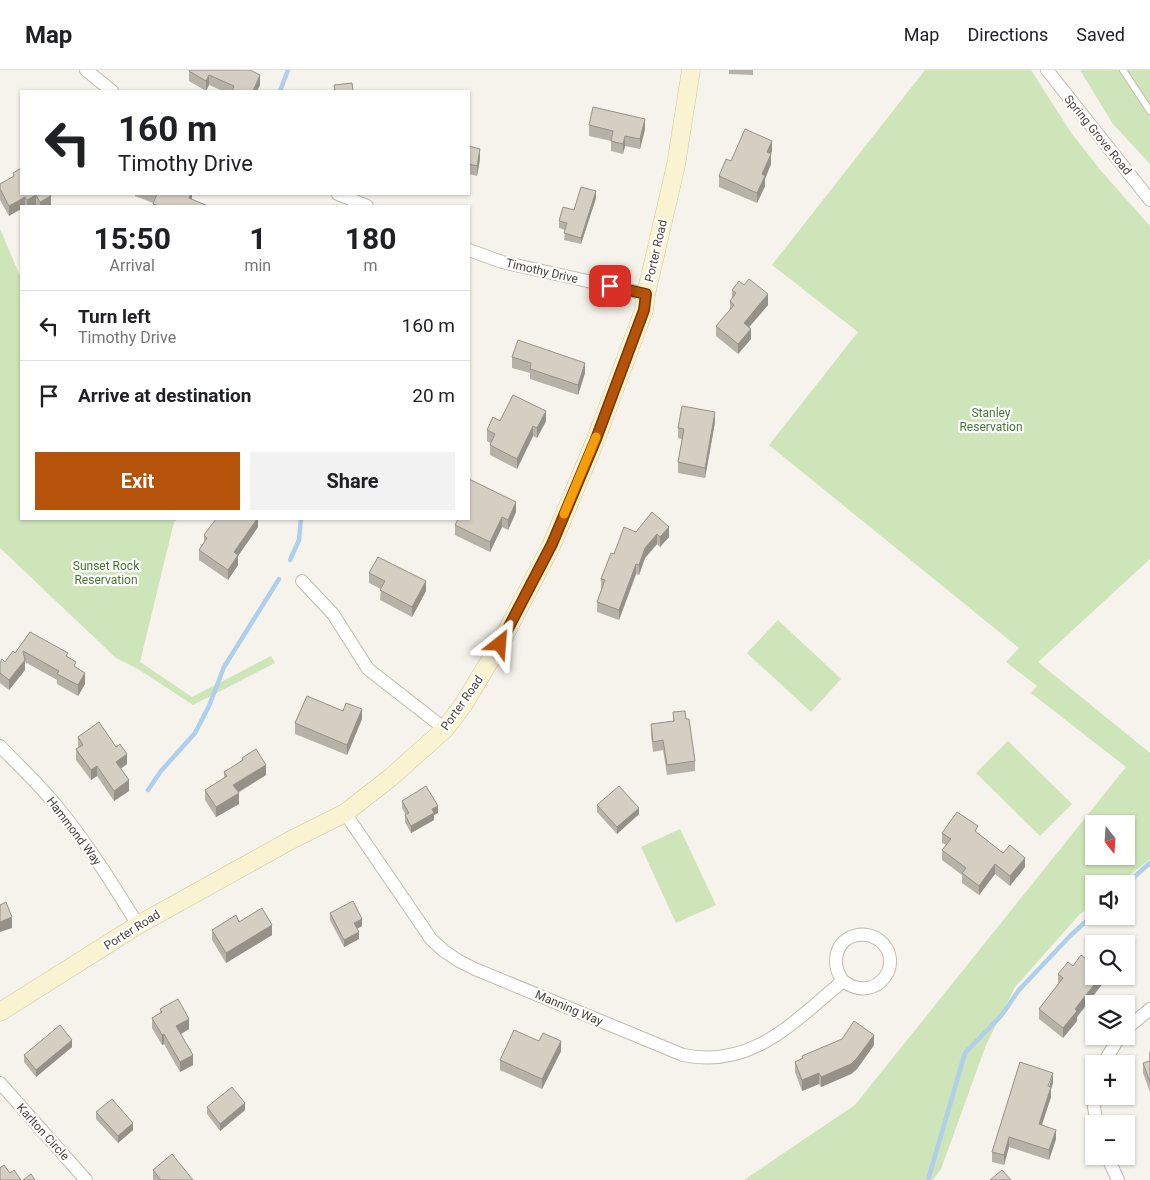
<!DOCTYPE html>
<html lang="en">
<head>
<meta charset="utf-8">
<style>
  :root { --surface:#fff; --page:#f2f2f2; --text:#202124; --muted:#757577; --line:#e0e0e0; --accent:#b45309 }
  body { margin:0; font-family:Roboto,sans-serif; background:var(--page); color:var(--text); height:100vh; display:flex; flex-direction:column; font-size:19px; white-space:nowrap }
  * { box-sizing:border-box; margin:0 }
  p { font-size:16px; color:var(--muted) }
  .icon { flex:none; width:28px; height:28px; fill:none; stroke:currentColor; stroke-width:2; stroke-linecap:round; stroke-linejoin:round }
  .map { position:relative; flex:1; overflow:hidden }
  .drawer { position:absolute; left:20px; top:135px; width:450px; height:315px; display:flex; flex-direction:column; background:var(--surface); border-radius:0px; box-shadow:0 1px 4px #0004 }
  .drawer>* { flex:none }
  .top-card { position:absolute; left:20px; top:20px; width:450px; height:105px; border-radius:0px; box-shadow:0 1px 4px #0004; background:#fff; color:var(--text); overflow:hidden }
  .needle { width:32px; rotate:163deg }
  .buttons { position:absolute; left:1085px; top:745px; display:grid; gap:10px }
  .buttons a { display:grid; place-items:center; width:50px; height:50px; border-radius:0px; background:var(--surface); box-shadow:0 1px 4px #0004; font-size:25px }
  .pin { position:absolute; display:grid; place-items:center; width:42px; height:42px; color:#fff; margin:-21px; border-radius:10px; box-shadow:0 2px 8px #0006 }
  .me { position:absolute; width:55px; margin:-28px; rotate:28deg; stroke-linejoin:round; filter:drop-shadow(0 0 4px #0008) }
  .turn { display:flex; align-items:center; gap:18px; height:105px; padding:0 15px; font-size:22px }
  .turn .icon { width:65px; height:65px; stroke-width:2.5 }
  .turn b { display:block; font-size:35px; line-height:42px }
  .eta { display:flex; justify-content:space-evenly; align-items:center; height:85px; text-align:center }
  .eta b { font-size:30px; font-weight:700; line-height:35px }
  .primary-button { display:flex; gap:10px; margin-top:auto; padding:10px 15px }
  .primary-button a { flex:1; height:58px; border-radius:0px; background:var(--accent); color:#fff; font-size:20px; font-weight:700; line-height:58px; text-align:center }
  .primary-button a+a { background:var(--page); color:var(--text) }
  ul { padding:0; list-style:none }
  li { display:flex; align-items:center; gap:15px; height:70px; padding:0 15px; border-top:1px solid var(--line) }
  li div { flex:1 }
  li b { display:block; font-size:19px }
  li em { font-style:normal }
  header { display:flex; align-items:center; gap:30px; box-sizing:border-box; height:70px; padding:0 25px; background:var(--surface); border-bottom:1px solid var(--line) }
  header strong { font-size:24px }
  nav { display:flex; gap:28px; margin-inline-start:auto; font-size:18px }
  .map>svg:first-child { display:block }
  .green { fill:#cee4b9; fill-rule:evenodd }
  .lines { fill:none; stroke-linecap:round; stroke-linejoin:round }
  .stream { stroke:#afcfeb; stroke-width:4.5 }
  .lane-casing { stroke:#c0bbaf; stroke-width:8 }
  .street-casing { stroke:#c0bbaf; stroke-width:14 }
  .secondary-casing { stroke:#d0c7a0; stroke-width:19 }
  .lane { stroke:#fff; stroke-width:6 }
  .street { stroke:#fff; stroke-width:12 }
  .secondary { stroke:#faf3d1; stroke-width:18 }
  .wall { fill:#b7b2a8 }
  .shaded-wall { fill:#959188 }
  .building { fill:#d5cfc3; stroke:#959188 }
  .route-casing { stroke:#753606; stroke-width:12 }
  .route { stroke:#b45309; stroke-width:9 }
  .slow { stroke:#f59e0b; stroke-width:9 }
  .labels { text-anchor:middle; stroke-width:4.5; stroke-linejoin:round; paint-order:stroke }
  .street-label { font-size:12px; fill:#49443a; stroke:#fff }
  .park-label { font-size:12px; fill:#477632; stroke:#fff }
</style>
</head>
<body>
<header>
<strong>Map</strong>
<nav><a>Map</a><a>Directions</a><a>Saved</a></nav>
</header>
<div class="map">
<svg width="1150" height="1110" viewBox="0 0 1150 1110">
  <rect width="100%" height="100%" fill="#f5f3ec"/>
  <g class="green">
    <path d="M925,0H1031L1072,64L1102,102L1150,156V489L1038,592L1150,683V789L1119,814H1094V834L1080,844L1015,917L986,975L941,1099L933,1110H744L855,1035L1126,697L1031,623L1037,616L1006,592L1019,578L769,375L858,262L772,195ZM1094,754H1126V786H1094Z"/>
    <path d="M1080,0H1150V94L1113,54Z"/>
    <path d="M0,159L21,208V449H178L174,452L140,592L192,627L271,586L275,593L193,635L138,599L116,588L0,478Z"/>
    <path d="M778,550L841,609L811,642L747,583Z"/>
    <path d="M1008,671L1072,734L1040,766L976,703Z"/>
    <path d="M680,759L716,835L676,853L641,777Z"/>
  </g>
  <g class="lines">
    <g class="stream">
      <path d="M280,21L288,0"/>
      <path d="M290,490L299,470L301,449"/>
      <path d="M148,720L161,701L195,663L209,636L224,597L279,509"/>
      <path d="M1126,814L1150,793"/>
      <path d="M928,1110L965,983L1001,946L1019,920L1070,866L1094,844"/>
    </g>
    <g class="lane-casing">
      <path id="lane" d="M1123,0L1150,41"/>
    </g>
    <g class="street-casing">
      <g id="street">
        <path d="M86,0L112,21"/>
        <path d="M1047,0L1150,130"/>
        <path d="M338,124L367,136"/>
        <path d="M469,180L502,192L646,224"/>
        <path d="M302,511L333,544L368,599L445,659"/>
        <path d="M0,676C20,697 42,717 60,740C89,776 114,816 138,855"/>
        <path d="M345,743L431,869L444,881L459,891L475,899L683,985C753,999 793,952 843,911C877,936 907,891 879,870C872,865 864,864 857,865C834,870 831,895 843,911"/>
        <path d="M1126,959L1150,939"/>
        <path d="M1103,994L1120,966"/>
        <path d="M0,1013L86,1110"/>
        <path d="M1095,1026L1094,1037L1097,1054"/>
        <path d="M1107,1086L1118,1110"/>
      </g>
    </g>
    <g class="secondary-casing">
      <path id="secondary" d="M0,942L138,855L291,770L345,743L390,708L445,659L463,635L500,574L552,474L596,369L644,240L646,224L676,95L691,0"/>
    </g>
    <use href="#lane" class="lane"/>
    <use href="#street" class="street"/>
    <use href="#secondary" class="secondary"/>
  </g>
  <g class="wall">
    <path d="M729,0H753V5L729,4Z"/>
    <path d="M189,1L260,15L257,21H223L209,15L206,21L189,11Z"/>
    <path d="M589,55L645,59L640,79L625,76L623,84L611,81V71L589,66Z"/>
    <path d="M469,76L480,89L477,106L469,104Z"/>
    <path d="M772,81L771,84V94L765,109V116L757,133L719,117V106L731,91Z"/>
    <path d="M13,103L50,124L51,136H37L36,135L34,136H21L9,146L0,130V114L13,107Z"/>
    <path d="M135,124H192V130L208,136H153V133L135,126Z"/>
    <path d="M596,128L581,174L564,170L565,160L559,158V151L574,140Z"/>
    <path d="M732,220L768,235L749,257L751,269L738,284L716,266V256L730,240V231L732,229Z"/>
    <path d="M512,287L585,303L578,325L530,309V303L512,298Z"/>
    <path d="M500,351H546L537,368L533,366L517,399L490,385V375L491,373L487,371V360Z"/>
    <path d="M715,352L705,408L678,403V392L682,369L678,368V358Z"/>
    <path d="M516,442L508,460L502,457L490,482L455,465V455Z"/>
    <path d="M652,442L669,467L660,477L657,474L645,488L639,505L636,504L619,550L597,542V532L602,519H601V509L614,484L636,462Z"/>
    <path d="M258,449V457L238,486V495L228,510L199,490V480L204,472V465Z"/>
    <path d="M369,503L426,521L412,547L380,530L381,519L369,513Z"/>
    <path d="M30,562L68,587L76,598L85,614L78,626L57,614V610L25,592V600L9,620L0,613V593L5,592L15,583Z"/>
    <path d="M673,642L686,649L695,691V701L667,705L663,680L653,682L651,665V654L673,651Z"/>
    <path d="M362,649L347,685L295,664V653Z"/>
    <path d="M78,667L127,694L120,699L129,721L114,731L97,706L91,710L76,690V679L78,678Z"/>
    <path d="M242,688L266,705L238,723L239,734L216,747L205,730V720L224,708V702L242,691Z"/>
    <path d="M402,731L438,743L434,745V750L411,763L405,752V745H406L402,738Z"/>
    <path d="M597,735L639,744L617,764L597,742Z"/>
    <path d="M942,763H978L1003,783L1025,797L1010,816L995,804L979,825L962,813V805L942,790V780L946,775L942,773Z"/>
    <path d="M330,843L362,856L357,859L359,869L344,877L330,850Z"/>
    <path d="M239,852L272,865L226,893L212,870V860Z"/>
    <path d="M1073,896L1103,906V913L1077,947V951L1063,968L1039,949V939L1058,914V904Z"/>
    <path d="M160,939L189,959L181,964L193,995L180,1002L164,974L162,975L152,958V948L160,943Z"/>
    <path d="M874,975L857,999L851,1004L821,1017L819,1014L802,1021L795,1002V992L802,989V986Z"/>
    <path d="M72,977L36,1007L24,992V985Z"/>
    <path d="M561,981L542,1019L500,1000V990Z"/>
    <path d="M1150,981V1022L1143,1003V993L1149,991V982Z"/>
    <path d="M1053,1013L1051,1019V1027L1041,1055L1056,1069L1049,1090L1009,1077L1004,1095L992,1092V1082Z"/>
    <path d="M207,1037L245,1040L220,1061L207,1044Z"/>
    <path d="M96,1042L133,1060L118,1073L96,1049Z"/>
    <path d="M153,1100L193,1110H153Z"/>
  </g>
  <g class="shaded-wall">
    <path d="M209,5V15L206,21V11Z"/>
    <path d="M260,5V15L257,21H253Z"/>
    <path d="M645,49V59L640,79V69Z"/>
    <path d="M625,66V76L623,84V74Z"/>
    <path d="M772,71V81L767,92V82Z"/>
    <path d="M480,79V89L477,106V96Z"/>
    <path d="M771,84V94L765,109V116L757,133V123L762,104Z"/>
    <path d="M596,121V128L581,174V168Z"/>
    <path d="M191,124H192V130L189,128Z"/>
    <path d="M36,125V135L34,136H27V130Z"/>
    <path d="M51,126V136H40V132Z"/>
    <path d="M25,127V136H21V139L9,146V136Z"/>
    <path d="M768,224V235L744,263V253Z"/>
    <path d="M751,259V269L738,284V274Z"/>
    <path d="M585,293V303L578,325V315Z"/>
    <path d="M546,341V351L537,368V358Z"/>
    <path d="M715,342V352L705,408V398Z"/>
    <path d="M533,356V366L517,399V389Z"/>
    <path d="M516,432V442L508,460V450Z"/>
    <path d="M502,447V457L490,482V472Z"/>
    <path d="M257,449H258V457L238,486V495L228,510V500L234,482Z"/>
    <path d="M669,457V467L660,477V467Z"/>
    <path d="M657,464V474L645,488L639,505V495L645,478Z"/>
    <path d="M636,494V504L619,550V540Z"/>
    <path d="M426,511V521L412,547V537Z"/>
    <path d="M25,590V600L9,620V610Z"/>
    <path d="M85,603V614L78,626V615Z"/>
    <path d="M362,639V649L347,685V675Z"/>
    <path d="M127,684V694L116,702V692Z"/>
    <path d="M266,695V705L233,725V715Z"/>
    <path d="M97,696V706L91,710V700Z"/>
    <path d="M129,710V721L114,731V721Z"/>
    <path d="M239,723V734L216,747V737Z"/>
    <path d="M438,736V743L434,745V750L411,763V756L432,739Z"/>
    <path d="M639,738V744L617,764V757Z"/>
    <path d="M1025,788V797L1010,816V806Z"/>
    <path d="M995,794V804L979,825V816Z"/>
    <path d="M12,847V858L0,862V852Z"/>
    <path d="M362,849V856L354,860V853Z"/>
    <path d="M272,855V865L226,893V883Z"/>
    <path d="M359,862V869L344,877V870Z"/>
    <path d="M1101,906H1103V913L1077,947V951L1063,968V958L1075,939Z"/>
    <path d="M189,949V959L176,967V956Z"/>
    <path d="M164,964V974L162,975V965Z"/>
    <path d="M874,965V975L857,999L851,1004L821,1017V1007Z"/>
    <path d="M72,970V977L36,1007V1000Z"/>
    <path d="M561,971V981L542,1019V1009Z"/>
    <path d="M193,985V995L180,1002V992Z"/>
    <path d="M819,1003V1014L802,1021V1010Z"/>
    <path d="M1053,1003V1013L1051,1019V1027L1039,1064V1054Z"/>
    <path d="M245,1033V1040L220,1061V1054Z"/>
    <path d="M133,1053V1060L118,1073V1066Z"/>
    <path d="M1056,1060V1069L1049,1090V1080Z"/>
    <path d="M1009,1067V1077L1004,1095V1085Z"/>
  </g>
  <g class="building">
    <path d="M189,0H250L260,5L253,21H232L234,16L209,5L206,11L189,1Z"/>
    <path d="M352,13L353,21H328L335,20L334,15Z"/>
    <path d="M593,37L645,49L640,69L625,66L623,74L611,71L613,61L589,55Z"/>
    <path d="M745,59L772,71L767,82L771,84L762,104L765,106L757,123L719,106L726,89L731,91Z"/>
    <path d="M469,76L480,79L477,96L469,94Z"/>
    <path d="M21,98V124H50L51,126L40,132L36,125L27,130L25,127L9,136L0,119V114L14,106L13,103Z"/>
    <path d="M581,117L596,121L581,168L564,163L567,153L559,151L563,137L574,140Z"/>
    <path d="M156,124H191L189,128L208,136H160L153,134L157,124Z"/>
    <path d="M749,209L768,224L744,253L751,259L738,274L716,256L734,235L730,231L736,223L732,220L739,211L744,215Z"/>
    <path d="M518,270L585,293L578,315L530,299L531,293L512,287Z"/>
    <path d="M513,325L546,341L537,358L533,356L517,389L490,375L495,364L487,360L493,347L500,351Z"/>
    <path d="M682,336L715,342L705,398L678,392L684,359L678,358Z"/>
    <path d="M469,409L516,432L508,450L502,447L490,472L455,455L458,449H469Z"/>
    <path d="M652,442L669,457L660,467L657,464L645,478L639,495L636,494L619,540L597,532L605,510L601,509L611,483L614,484L624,457L636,462Z"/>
    <path d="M216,449H257L234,482L238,485L228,500L199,480L207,468L204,465Z"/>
    <path d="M378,487L426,511L412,537L380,520L385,511L369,503Z"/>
    <path d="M30,562L68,583L66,586L76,592L74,596L85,603L78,615L57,604L59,601L23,581L25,590L9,610L0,603V593L2,589L5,592L13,581L15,583Z"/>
    <path d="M307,626L343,641L346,633L362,639L347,675L295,653Z"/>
    <path d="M685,641L686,649H689L695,691L667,695L663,670L653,672L651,654L674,651L673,642Z"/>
    <path d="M99,652L116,677L120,674L127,684L116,692L129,710L114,721L97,696L91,700L76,679L83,675L78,667Z"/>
    <path d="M256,679L266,695L233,715L239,723L216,737L205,720L227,706L224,702L243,690L242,688Z"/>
    <path d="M426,716L438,736L432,739L434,743L411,756L405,745L409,743L402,731Z"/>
    <path d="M619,716L639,738L617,757L597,735Z"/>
    <path d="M957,742L978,756L975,761L1003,783L1010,775L1025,788L1010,806L995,794L979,816L962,803L966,798L942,780L951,769L942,763Z"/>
    <path d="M353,831L362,849L354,853L359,862L344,870L330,843Z"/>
    <path d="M6,832L12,847L0,852V835Z"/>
    <path d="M262,838L272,855L226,883L212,860L236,845L239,852Z"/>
    <path d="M1090,883H1094V906H1101L1075,939L1077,941L1063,958L1039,939L1063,908L1058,904L1068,892L1073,896L1081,885L1086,889Z"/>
    <path d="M178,929L189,949L176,956L193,985L180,992L164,964L162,965L152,948L162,942L160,939Z"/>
    <path d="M854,951L874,965L857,988L851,994L821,1007L819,1003L802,1010L795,992L803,988L802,986L842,969Z"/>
    <path d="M60,955L72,970L36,1000L24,985Z"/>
    <path d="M514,960L539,971L543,963L561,971L542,1009L500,990Z"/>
    <path d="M1150,991V1012L1143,993Z"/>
    <path d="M1020,992L1053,1003L1048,1016L1051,1017L1039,1054L1056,1060L1049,1080L1009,1067L1004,1085L992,1082Z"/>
    <path d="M232,1017L245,1033L220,1054L207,1037Z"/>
    <path d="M112,1029L133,1053L118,1066L96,1042Z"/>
    <path d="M172,1084L193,1110H161L153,1100Z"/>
    <path d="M4,1095L10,1103L14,1100L21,1110H0V1098Z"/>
    <path d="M1002,1100L1011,1110H990Z"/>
    <path d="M31,1104L35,1110H23Z"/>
  </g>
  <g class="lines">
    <g class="route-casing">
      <path id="route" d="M500,574L552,474L596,369L644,240L646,224L610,216"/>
    </g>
    <use href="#route" class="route"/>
    <path class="slow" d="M564,444L596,367"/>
  </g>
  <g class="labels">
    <g class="street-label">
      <text transform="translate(1098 65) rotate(51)" y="4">Spring Grove Road</text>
      <text transform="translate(656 181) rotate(-77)" y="4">Porter Road</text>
      <text transform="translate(542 201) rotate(13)" y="4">Timothy Drive</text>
      <text transform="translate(462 633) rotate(-55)" y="4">Porter Road</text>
      <text transform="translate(74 761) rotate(53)" y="4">Hammond Way</text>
      <text transform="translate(132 860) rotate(-32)" y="4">Porter Road</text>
      <text transform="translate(569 938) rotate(23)" y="4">Manning Way</text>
      <text transform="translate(43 1062) rotate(48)" y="4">Karlton Circle</text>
    </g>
    <g class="park-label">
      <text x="991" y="347">Stanley<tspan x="991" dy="14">Reservation</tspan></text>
      <text x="106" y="500">Sunset Rock<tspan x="106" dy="14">Reservation</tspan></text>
    </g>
  </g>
</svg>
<div class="buttons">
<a><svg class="needle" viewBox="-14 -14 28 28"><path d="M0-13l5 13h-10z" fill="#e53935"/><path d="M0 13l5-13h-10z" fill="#757577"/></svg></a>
<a><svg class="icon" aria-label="sound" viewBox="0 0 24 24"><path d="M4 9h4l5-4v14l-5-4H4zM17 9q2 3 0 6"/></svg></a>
<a><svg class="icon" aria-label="search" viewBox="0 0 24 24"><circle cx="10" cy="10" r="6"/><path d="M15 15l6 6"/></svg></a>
<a><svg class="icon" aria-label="layers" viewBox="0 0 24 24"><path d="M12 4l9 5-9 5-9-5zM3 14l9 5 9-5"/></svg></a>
<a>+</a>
<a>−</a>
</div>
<div class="pin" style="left:610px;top:216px;background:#d93025"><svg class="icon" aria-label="arrive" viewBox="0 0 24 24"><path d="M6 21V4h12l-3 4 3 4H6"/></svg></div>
<svg class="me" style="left:500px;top:574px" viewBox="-20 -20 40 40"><path d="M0-17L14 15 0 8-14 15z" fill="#b45309" stroke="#fff" stroke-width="4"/></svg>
<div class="top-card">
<div class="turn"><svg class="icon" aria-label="left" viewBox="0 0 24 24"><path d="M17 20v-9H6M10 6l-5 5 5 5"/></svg><div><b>160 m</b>Timothy Drive</div></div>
</div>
<section class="drawer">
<div class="eta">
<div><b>15:50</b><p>Arrival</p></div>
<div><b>1</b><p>min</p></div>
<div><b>180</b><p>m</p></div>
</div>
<ul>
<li><svg class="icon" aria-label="left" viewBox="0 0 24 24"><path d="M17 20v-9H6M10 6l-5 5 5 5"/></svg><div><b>Turn left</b><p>Timothy Drive</p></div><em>160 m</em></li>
<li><svg class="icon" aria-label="arrive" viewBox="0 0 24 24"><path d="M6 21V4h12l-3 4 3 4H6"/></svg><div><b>Arrive at destination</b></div><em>20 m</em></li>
</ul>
<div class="primary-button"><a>Exit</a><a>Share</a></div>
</section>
</div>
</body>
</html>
